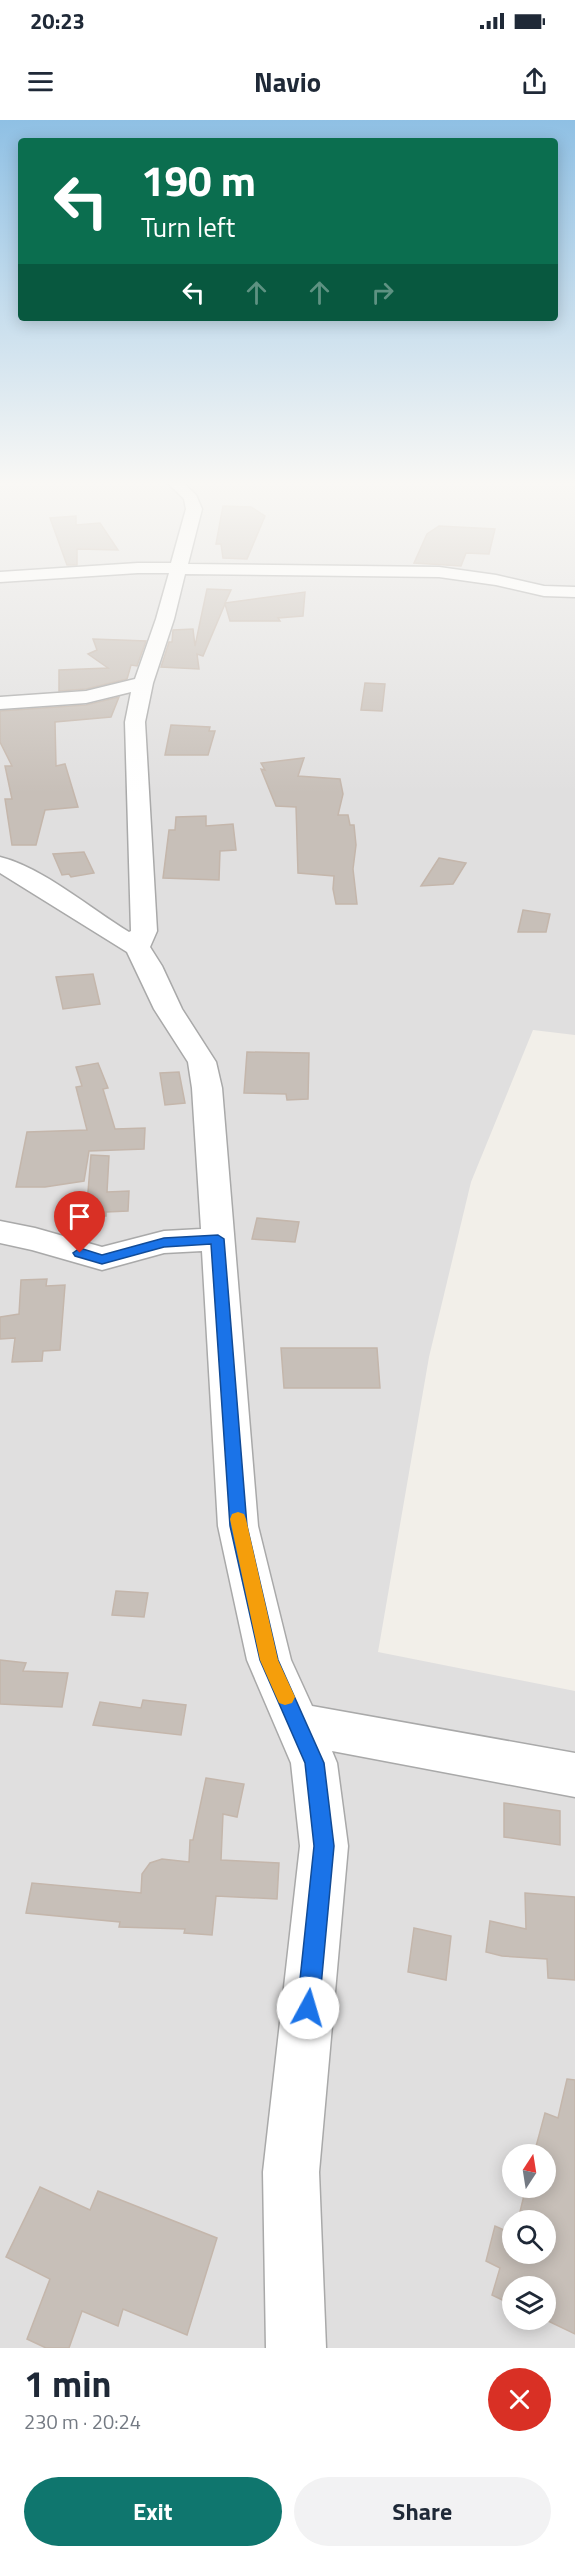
<!DOCTYPE html>
<html lang="en">
<head>
<meta charset="utf-8">
<style>
  :root { --surface:#fff; --page:#f2f2f3; --text:#1f2937; --muted:#747a83; --accent:#0f766e }
  body { margin:0; font-family:"Titillium Web",sans-serif; background:var(--page); color:var(--text); height:100vh; display:flex; flex-direction:column; font-size:22px; white-space:nowrap }
  * { box-sizing:border-box; margin:0 }
  p { font-size:20px; color:var(--muted) }
  .icon { flex:none; width:33px; height:33px; fill:none; stroke:currentColor; stroke-width:2; stroke-linecap:round; stroke-linejoin:round }
  .map { position:relative; height:2228px; overflow:hidden }
  .side { display:flex; flex-direction:column; background:var(--surface); flex:1 }
  .side>* { flex:none }
  .banner { position:absolute; left:18px; top:18px; width:540px; height:183px; border-radius:6px; box-shadow:0 3px 15px #0003; background:#0b6e4f; color:#fff; overflow:hidden }
  .needle { width:39px; rotate:12deg }
  .fabs { position:absolute; left:502px; top:2024px; display:grid; gap:12px }
  .fabs a { display:grid; place-items:center; width:54px; height:54px; border-radius:50%; background:var(--surface); box-shadow:0 3px 15px #0003; font-size:30px }
  .pin { position:absolute; display:grid; place-items:center; width:51px; height:51px; color:#fff; margin:-62px -26px; border-radius:50% 50% 50% 0; rotate:-45deg; box-shadow:0 0 6px #0007 }
  .pin .icon { rotate:45deg }
  .me { position:absolute; width:66px; margin:-33px; rotate:6deg; stroke-linejoin:round; filter:drop-shadow(0 0 4px #0008) }
  .turn { display:flex; align-items:center; gap:21px; height:126px; padding:0 24px; font-size:27px }
  .turn .icon { width:78px; height:78px; stroke-width:2.5 }
  .turn b { display:block; font-size:42px; line-height:51px }
  .lanes { display:flex; align-items:center; height:57px; padding:0 24px; background:#0003; justify-content:center; gap:30px; direction:ltr }
  .lanes .off { opacity:.35 }
  .round { display:grid; place-items:center; flex:none; width:63px; height:63px; border-radius:32px; background:var(--page) }
  .head { display:flex; align-items:center; justify-content:space-between; height:102px; padding:0 24px }
  h1 { font-size:36px; font-weight:700; line-height:45px }
  .button { display:flex; gap:12px; margin-top:auto; padding:12px 24px }
  .button a { flex:1; height:69px; border-radius:36px; background:var(--accent); color:#fff; font-size:24px; font-weight:700; line-height:69px; text-align:center }
  .button a+a { background:var(--page); color:var(--text) }
  .status { display:flex; justify-content:space-between; align-items:center; height:42px; padding:0 30px; background:var(--surface); direction:ltr }
  .status svg { height:16px; fill:currentColor }
  header { display:flex; justify-content:space-between; align-items:center; height:78px; padding:0 24px; background:var(--surface); font-size:27px; font-weight:700 }
  .map>svg:first-child { display:block }
  .residential { fill:#e0dfdf; fill-rule:evenodd }
  .building { fill:#c7bfb8; stroke:#c4b6ab; stroke-width:1.5 }
  .lines { fill:none; stroke-linecap:round; stroke-linejoin:round }
  .minor-casing { stroke:#a9a9a9; stroke-width:3 }
  .minor { fill:#fff; fill-rule:evenodd }
  .route { fill:#1a73e8; stroke:#114b97; stroke-width:1.5 }
  .slow { fill:#f59e0b }
</style>
</head>
<body>
<div class="status"><b>20:23</b><svg viewBox="0 0 49 12"><path d="M0 12V9h3v3zM5 12V6h3v6zM10 12V3h3v9zM15 12V0h3v12zM26 1h20v11H26zM47 4h2v5h-2z"/></svg></div>
<header><svg class="icon" aria-label="menu" viewBox="0 0 24 24"><path d="M4 6h16M4 12h16M4 18h16"/></svg>Navio<svg class="icon" aria-label="share" viewBox="0 0 24 24"><path d="M12 15V3M7 8l5-5 5 5M5 13v7h14v-7"/></svg></header>
<div class="map">
<svg width="575" height="2228" viewBox="0 0 575 2228">
  <rect width="100%" height="100%" fill="#f2efe9"/>
  <path class="residential" d="M0,361H575V915L533,910L471,1062L429,1237L378,1532L575,1571V2228H0ZM513,2034H546V2067H513ZM513,2100H546V2133H513ZM513,2166H546V2199H513Z"/>
  <g class="building">
    <path d="M223,386L251,387L265,396L247,439L223,438L221,424H216Z"/>
    <path d="M76,396V405L100,403L118,430L77,429V445H67L50,398Z"/>
    <path d="M439,406L495,409L489,434L466,433L461,446L414,443L427,414Z"/>
    <path d="M207,469L231,470L225,483L305,472L303,496L278,498L280,501H230L225,484L203,536L197,534L199,549L161,547L169,522H172L173,510L193,509L195,526Z"/>
    <path d="M93,519L146,521L137,546L131,545L127,559L86,569L59,571V550L108,548L88,534L97,530Z"/>
    <path d="M365,563L385,564L382,591L361,590Z"/>
    <path d="M119,577L111,597L55,602L56,646L65,644L78,687L45,690L36,725H12L5,679H12L5,646H12L0,622V591L86,585Z"/>
    <path d="M171,605L210,607L209,611H215L208,635H165Z"/>
    <path d="M304,638L298,656L340,659L343,674L338,695H348L350,705H354L356,725L353,749L357,784H336L333,769L334,756L298,753L296,687L276,686L261,649L265,650L261,643Z"/>
    <path d="M206,696V706L233,704L236,730L220,731L219,760L163,758L169,710H175L176,697Z"/>
    <path d="M84,732L94,753L71,757L69,754L62,755L53,734Z"/>
    <path d="M439,738L466,743L453,764L421,766Z"/>
    <path d="M523,790L550,794L546,812H518Z"/>
    <path d="M93,854L100,884L63,889L56,857Z"/>
    <path d="M247,932L309,933L308,979L287,980L286,974L244,973Z"/>
    <path d="M98,943L108,968L103,969L115,1009L145,1008L144,1029L89,1031L84,1061L45,1067H16L27,1012L87,1010L76,967L82,966L76,947Z"/>
    <path d="M179,952L185,983L165,985L160,953Z"/>
    <path d="M91,1035L109,1036L107,1072L129,1071L128,1091L106,1092V1096H86Z"/>
    <path d="M257,1098L299,1102L295,1122L252,1119Z"/>
    <path d="M47,1159L46,1166L65,1165L60,1230L43,1231L42,1241L12,1242L15,1218L0,1219V1197L19,1194L21,1160Z"/>
    <path d="M281,1228H377L380,1268H284Z"/>
    <path d="M116,1471L148,1473L144,1497L112,1495Z"/>
    <path d="M0,1540L26,1543L23,1551L68,1553L62,1587L0,1584Z"/>
    <path d="M143,1580L186,1585L181,1615L93,1605L100,1582L141,1588Z"/>
    <path d="M206,1658L244,1664L237,1697L223,1694L221,1740L279,1743L277,1779L216,1776L212,1815L184,1813L185,1809L119,1807L120,1802L26,1793L32,1763L141,1773L142,1754L150,1743L162,1739L189,1742L190,1720H193Z"/>
    <path d="M504,1683L560,1691V1725L504,1717Z"/>
    <path d="M525,1773L575,1777V1860L548,1858L547,1839L502,1836L486,1832L490,1801L526,1809Z"/>
    <path d="M414,1808L451,1816L446,1860L408,1852Z"/>
    <path d="M567,1959L575,1960V2214L544,2199H546V2166H513V2185L492,2175L500,2148L486,2141L495,2106L513,2114V2133H546V2100H518L526,2067H546V2034H534L545,1993L558,1998Z"/>
    <path d="M40,2067L90,2090L98,2071L217,2118L187,2215L123,2189L118,2206L82,2191L69,2228H46L27,2219L50,2159L6,2137Z"/>
  </g>
  <g class="lines">
    <g class="minor-casing">
      <path id="minor" d="M166,361H181L196,375L202,389L188,444L439,447L496,455L544,466L575,467V477L544,476L496,465L439,457L185,454L174,499L153,563L145,602L157,811L150,827L162,846L182,889L216,942L222,968L258,1406L291,1540L312,1586L575,1633V1677L332,1631L337,1643L348,1726L319,2052L326,2228H266L263,2052L300,1726L291,1643L247,1540L218,1406L202,1131L164,1133L102,1150L32,1130L0,1123V1101L35,1108L102,1127L164,1111L201,1109L192,968L188,942L154,889L127,832L0,753V737C42,747 91,789 129,812L131,811L125,602L131,572L86,583L0,589V577L86,571L135,559L156,499L169,453H138L0,462V452L138,443H171L186,389L184,379Z"/>
    </g>
    <use href="#minor" class="minor"/>
  </g>
  <linearGradient id="sky" x2="0" y2="1"><stop stop-color="#8fc0e4"/><stop offset="0.54" stop-color="#f9f8f5"/><stop offset="1" stop-color="#f9f8f5" stop-opacity="0"/></linearGradient>
  <rect width="575" height="673" fill="url(#sky)"/>
  <path class="route" d="M218,1115L224,1119L247,1406L278,1540L324,1643L334,1726L319,1888L316,1896L308,1899L300,1896L297,1888L314,1726L305,1643L260,1540L230,1406L211,1124L164,1127L102,1144L75,1136L73,1133L80,1128L102,1135L164,1118Z"/>
  <path class="slow" d="M238,1392L244,1394L246,1399L278,1540L295,1577L292,1583L285,1585L279,1583L260,1540L230,1399L232,1394Z"/>
</svg>
<div class="fabs">
<a><svg class="needle" viewBox="-14 -14 28 28"><path d="M0-13l5 13h-10z" fill="#e53935"/><path d="M0 13l5-13h-10z" fill="#747a83"/></svg></a>
<a><svg class="icon" aria-label="search" viewBox="0 0 24 24"><circle cx="10" cy="10" r="6"/><path d="M15 15l6 6"/></svg></a>
<a><svg class="icon" aria-label="layers" viewBox="0 0 24 24"><path d="M12 4l9 5-9 5-9-5zM3 14l9 5 9-5"/></svg></a>
</div>
<div class="pin" style="left:80px;top:1133px;background:#d93025"><svg class="icon" aria-label="arrive" viewBox="0 0 24 24"><path d="M6 21V4h12l-3 4 3 4H6"/></svg></div>
<svg class="me" style="left:308px;top:1888px" viewBox="-20 -20 40 40"><circle r="19" fill="#fff"/><path d="M0-13L10 11 0 6-10 11z" fill="#1a73e8"/></svg>
<div class="banner">
<div class="turn"><svg class="icon" aria-label="left" viewBox="0 0 24 24"><path d="M17 20v-9H6M10 6l-5 5 5 5"/></svg><div><b>190 m</b>Turn left</div></div>
<div class="lanes"><svg class="icon" aria-label="left" viewBox="0 0 24 24"><path d="M17 20v-9H6M10 6l-5 5 5 5"/></svg><svg class="icon off" aria-label="ahead" viewBox="0 0 24 24"><path d="M12 20V5M6 11l6-6 6 6"/></svg><svg class="icon off" aria-label="ahead" viewBox="0 0 24 24"><path d="M12 20V5M6 11l6-6 6 6"/></svg><svg class="icon off" aria-label="right" viewBox="0 0 24 24"><path d="M7 20v-9h11M14 6l5 5-5 5"/></svg></div>
</div>
</div>
<section class="side">
<div class="head"><div><h1>1 min</h1><p>230 m · 20:24</p></div><a class="round" style="background:#d93025;color:#fff"><svg class="icon" aria-label="close" viewBox="0 0 24 24"><path d="M6 6l12 12M18 6L6 18"/></svg></a></div>
<div class="button"><a>Exit</a><a>Share</a></div>
</section>
</body>
</html>
